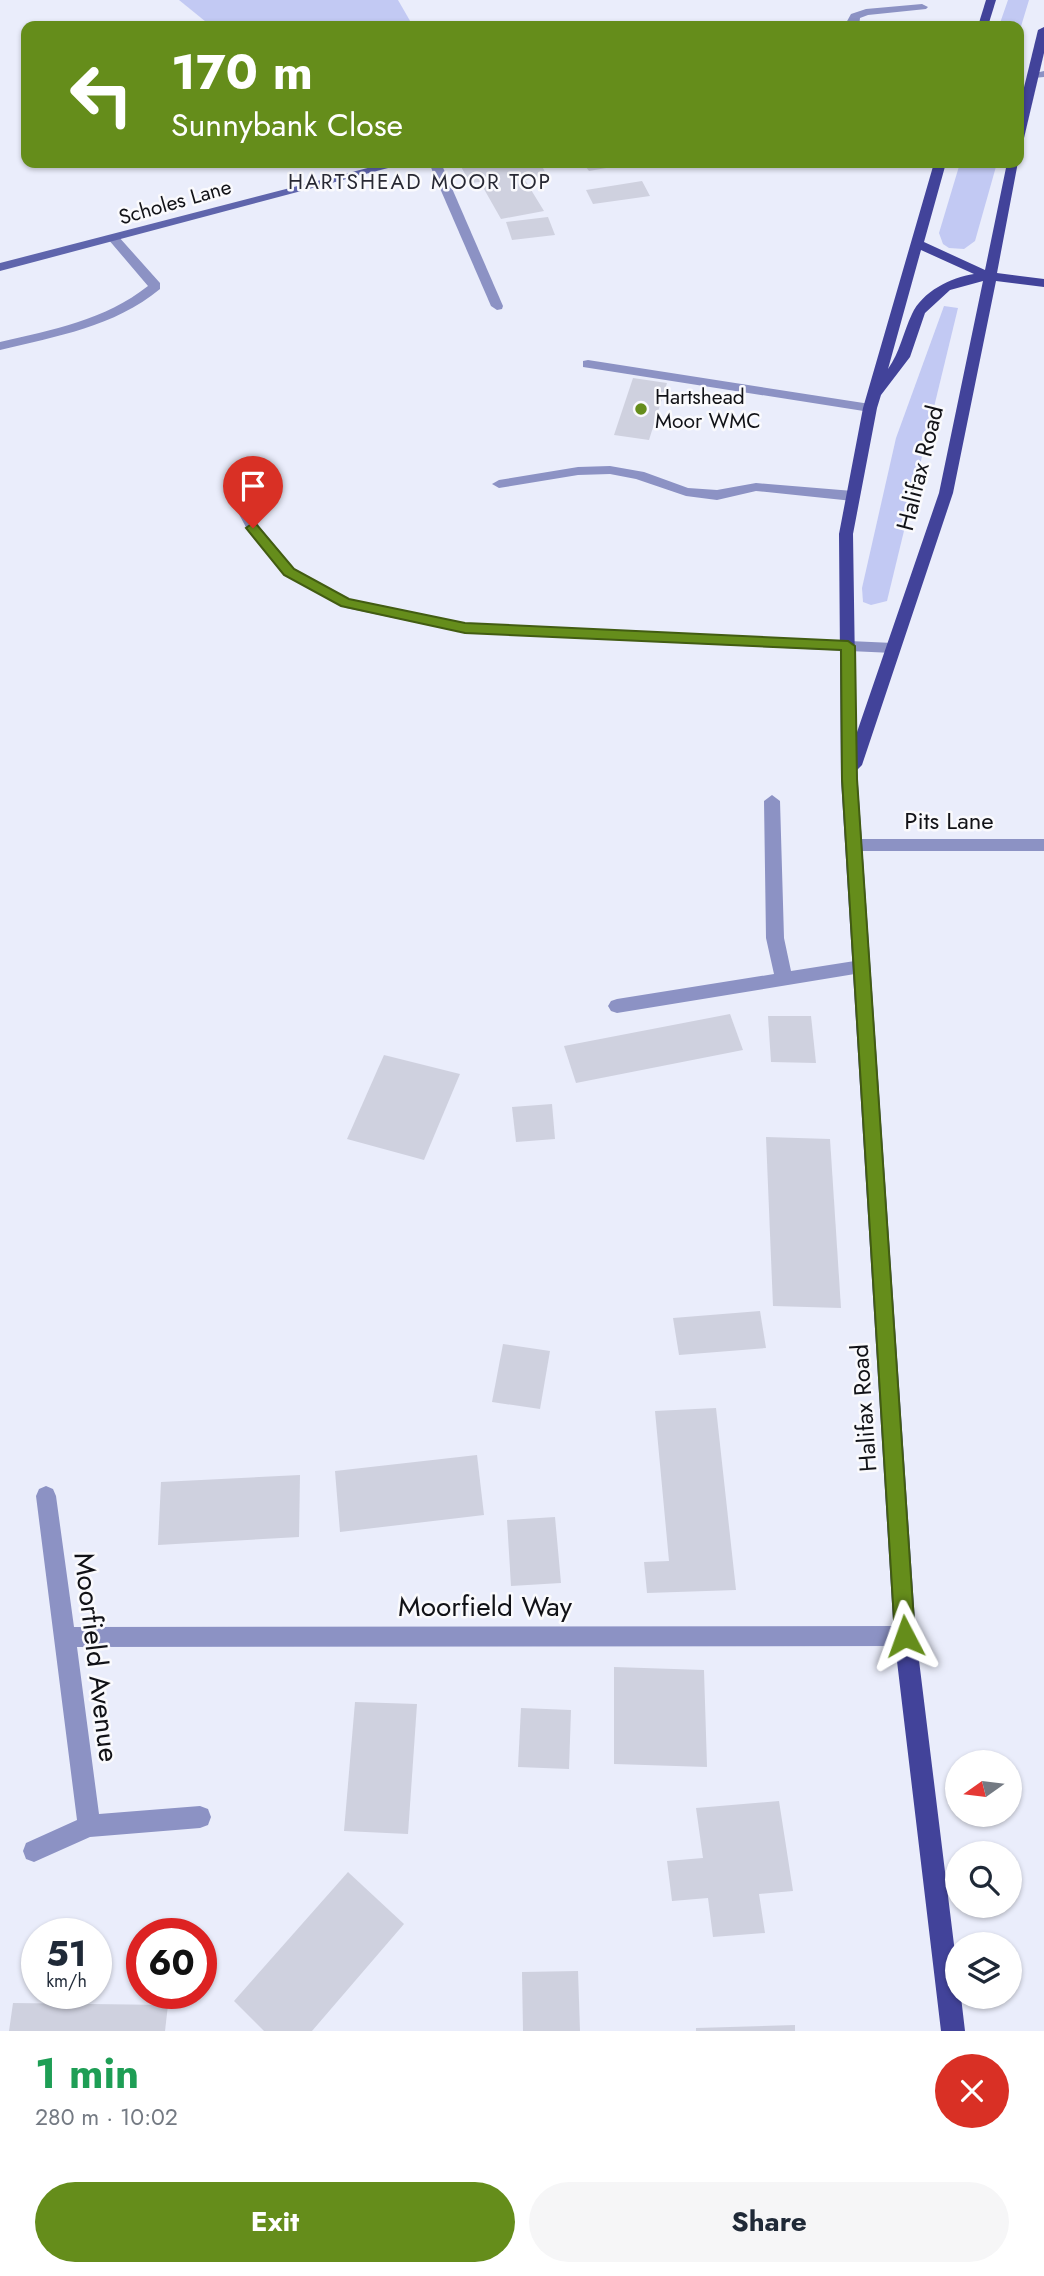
<!DOCTYPE html>
<html lang="en">
<head>
<meta charset="utf-8">
<style>
  :root { --surface:#fff; --page:#f6f6f7; --text:#1f2937; --muted:#747a83; --accent:#658d1b }
  body { margin:0; font-family:Jost,sans-serif; background:var(--page); color:var(--text); height:100vh; display:flex; flex-direction:column; font-size:26px; white-space:nowrap }
  * { box-sizing:border-box; margin:0 }
  p { font-size:23px; color:var(--muted) }
  .icon { flex:none; width:38px; height:38px; fill:none; stroke:currentColor; stroke-width:2; stroke-linecap:round; stroke-linejoin:round }
  .map { position:relative; height:2031px; overflow:hidden }
  .sheet { display:flex; flex-direction:column; background:var(--surface); flex:1 }
  .sheet>* { flex:none }
  .banner { position:absolute; left:21px; top:21px; width:1003px; height:147px; border-radius:14px; box-shadow:0 2px 5px #0004; background:#658d1b; color:#fff; overflow:hidden }
  .needle { width:46px; rotate:256deg }
  .fabs { position:absolute; left:945px; top:1750px; display:grid; gap:14px }
  .fabs a { display:grid; place-items:center; width:77px; height:77px; border-radius:50%; background:var(--surface); box-shadow:0 2px 5px #0004; font-size:35px }
  .speed { position:absolute; left:21px; top:1918px; display:flex; gap:14px; font-size:35px; font-weight:700; text-align:center }
  .speed>* { display:grid; place-content:center; width:91px; height:91px; border-radius:50%; background:var(--surface); box-shadow:0 2px 5px #0004; line-height:1 }
  .speed small { font-size:18px; font-weight:400 }
  .speed .limit { border:10px solid #d22; background:#fff; color:#111 }
  .pin { position:absolute; display:grid; place-items:center; width:60px; height:60px; color:#fff; margin:-72px -30px; border-radius:50% 50% 50% 0; rotate:-45deg; box-shadow:0 0 7px #0007 }
  .pin .icon { rotate:45deg }
  .me { position:absolute; width:77px; margin:-38px; rotate:356deg; stroke-linejoin:round; filter:drop-shadow(0 0 5px #0008) }
  .turn { display:flex; align-items:center; gap:24px; height:147px; padding:0 35px; font-size:32px }
  .turn .icon { width:91px; height:91px; stroke-width:2.5 }
  .turn b { display:block; font-size:49px; line-height:60px }
  .round { display:grid; place-items:center; flex:none; width:74px; height:74px; border-radius:37px; background:var(--page) }
  .summary { display:flex; align-items:center; justify-content:space-between; height:119px; padding:0 35px }
  h1 { font-size:42px; font-weight:700; line-height:52px; color:#1e9e55 }
  .cta { display:flex; gap:14px; margin-top:auto; padding:14px 35px }
  .cta a { flex:1; height:80px; border-radius:42px; background:var(--accent); color:#fff; font-size:28px; font-weight:700; line-height:80px; text-align:center }
  .cta a+a { background:var(--page); color:var(--text) }
  .map>svg:first-child { display:block }
  .green { fill:#c2c9f3 }
  .building { fill:#cfd1df }
  .lines { fill:none; stroke-linecap:round; stroke-linejoin:round }
  .lane { fill:#8c92c4; fill-rule:evenodd }
  .street { fill:#8c92c4; fill-rule:evenodd }
  .secondary { fill:#5f65ac; fill-rule:evenodd }
  .primary { fill:#42439a; fill-rule:evenodd }
  .route { fill:#658d1b; stroke:#425c12; stroke-width:2 }
  .poi-dot { fill:#658d1b; stroke:#fafafd; stroke-width:2.5 }
  .labels { text-anchor:middle; stroke-width:5; stroke-linejoin:round; paint-order:stroke }
  .far-neighbourhood-label { font-size:21px; letter-spacing:2px; fill:#282934; stroke:#fafafd }
  .far-street-label { font-size:21px; fill:#111217; stroke:#fafafd }
  .far-poi-label { font-size:21px; fill:#111217; stroke:#fafafd; text-anchor:start }
  .street-label { font-size:24px; fill:#111217; stroke:#fafafd }
  .near-street-label { font-size:28px; fill:#111217; stroke:#fafafd }
</style>
</head>
<body>
<div class="map">
<svg width="1044" height="2031" viewBox="0 0 1044 2031">
  <rect width="100%" height="100%" fill="#eaedfb"/>
  <g class="green">
    <path d="M179,0H398L413,26H211Z"/>
    <path d="M1008,0H1029L1019,33L1018,26H999Z"/>
    <path d="M960,163H997L975,241L964,249L949,248L943,244L939,233Z"/>
    <path d="M944,306L958,308L887,601L871,605L863,602L862,588L896,438Z"/>
  </g>
  <g class="building">
    <path d="M459,163H555L542,166L547,176L525,180L544,211L501,219L480,182L470,183Z"/>
    <path d="M583,163H609L612,167L589,171Z"/>
    <path d="M642,181L650,196L593,204L586,190Z"/>
    <path d="M548,217L555,235L512,240L506,222Z"/>
    <path d="M633,378L667,383L649,440L614,435Z"/>
    <path d="M730,1014L743,1050L576,1083L564,1046Z"/>
    <path d="M768,1016H811L816,1063L771,1062Z"/>
    <path d="M384,1055L460,1074L424,1160L347,1139Z"/>
    <path d="M552,1104L555,1139L516,1142L512,1107Z"/>
    <path d="M766,1137L830,1139L841,1308L773,1306Z"/>
    <path d="M760,1311L766,1348L679,1355L673,1318Z"/>
    <path d="M503,1344L550,1351L540,1409L492,1402Z"/>
    <path d="M716,1408L736,1590L647,1593L644,1562L669,1561L655,1411Z"/>
    <path d="M477,1455L484,1515L340,1532L335,1471Z"/>
    <path d="M300,1475L299,1537L158,1545L161,1482Z"/>
    <path d="M555,1517L561,1583L511,1586L507,1520Z"/>
    <path d="M614,1667L704,1670L707,1767L614,1764Z"/>
    <path d="M355,1702L417,1704L408,1834L344,1831Z"/>
    <path d="M521,1708L571,1710L569,1769L518,1767Z"/>
    <path d="M779,1801L793,1891L759,1894L765,1933L713,1937L708,1898L672,1901L667,1861L703,1858L696,1808Z"/>
    <path d="M348,1872L404,1924L312,2031H264L234,2001Z"/>
    <path d="M578,1971L580,2031H523L522,1972Z"/>
    <path d="M13,2003L168,2005L165,2031H9Z"/>
    <path d="M795,2025V2031H696V2028Z"/>
  </g>
  <g class="lines">
    <g class="lane">
      <path d="M922,4L928,7L926,9L868,15L860,18L859,26H849L846,23L851,14L866,9Z"/>
      <path d="M1044,71V77L1033,78L1027,75Z"/>
      <path d="M114,235L118,236L160,283V289C114,327 57,336 0,350V342C52,330 105,320 148,286L108,239Z"/>
      <path d="M588,360L870,404L877,408L870,412L583,367V361Z"/>
      <path d="M610,466L644,472L688,488L717,490L756,483L853,491L860,496L853,501L756,491L717,500L686,496L636,479L610,474L578,475L499,488L492,484L499,480L578,467Z"/>
      <path d="M772,795L780,801L784,938L791,971L861,960L867,962L870,967L867,972L617,1013L611,1011L608,1006L611,1001L617,999L774,974L766,938L764,801Z"/>
      <path d="M854,839H1044V851H854L846,845Z"/>
    </g>
    <g class="street">
      <path d="M429,163H441L503,306L502,309L497,310L491,306Z"/>
      <path d="M258,473L263,474V480L239,488L259,526L294,569L350,599L465,623L893,643L901,648L893,653L465,633L346,608L284,575L248,531L224,486L226,483Z"/>
      <path d="M46,1486L53,1489L56,1496L74,1627L905,1626L913,1629L916,1636L913,1643L905,1646L77,1647L99,1814L200,1806L208,1809L211,1817L208,1825L200,1828L90,1837L34,1862L26,1859L23,1851L26,1843L77,1820L36,1496L39,1489Z"/>
    </g>
    <path class="secondary" d="M387,163H407L0,271V263Z"/>
    <g class="primary">
      <path d="M986,0H996L988,26H978Z"/>
      <path d="M1044,27V53L1024,138L1018,141V112L1038,30Z"/>
      <path d="M934,163H946L924,242L985,270L1007,163L1018,162L997,273L1044,279V287L996,281L953,493L862,765L857,770L916,1636L957,1969V1997H961L965,2031H941L894,1636L841,779L839,534L863,408ZM921,250L974,274C951,277 922,292 912,314C903,333 900,352 888,369ZM983,281L939,493L856,735L853,534L877,408L881,395L910,357L925,313L950,290Z"/>
    </g>
  </g>
  <path class="route" d="M253,523L257,525L294,569L349,599L465,623L848,641L855,646L857,779L915,1636L912,1642L905,1645L898,1642L895,1636L842,779L841,650L465,633L341,606L284,575L246,528Z"/>
  <circle class="poi-dot" cx="641" cy="409" r="7"/>
  <g class="labels">
    <g class="far-neighbourhood-label">
      <text x="420" y="189">HARTSHEAD MOOR TOP</text>
    </g>
    <g class="far-street-label">
      <text transform="translate(175 202) rotate(-16)" y="7">Scholes Lane</text>
    </g>
    <g class="far-poi-label">
      <text x="655" y="404">Hartshead<tspan x="655" dy="24">Moor WMC</tspan></text>
    </g>
    <g class="street-label">
      <text transform="translate(920 468) rotate(-76)" y="8">Halifax Road</text>
      <text x="949" y="829">Pits Lane</text>
      <text transform="translate(864 1408) rotate(-94)" y="8">Halifax Road</text>
    </g>
    <g class="near-street-label">
      <text x="485" y="1616">Moorfield Way</text>
      <text transform="translate(97 1657) rotate(83)" y="10">Moorfield Avenue</text>
    </g>
  </g>
</svg>
<div class="fabs">
<a><svg class="needle" viewBox="-14 -14 28 28"><path d="M0-13l5 13h-10z" fill="#e53935"/><path d="M0 13l5-13h-10z" fill="#747a83"/></svg></a>
<a><svg class="icon" aria-label="search" viewBox="0 0 24 24"><circle cx="10" cy="10" r="6"/><path d="M15 15l6 6"/></svg></a>
<a><svg class="icon" aria-label="layers" viewBox="0 0 24 24"><path d="M12 4l9 5-9 5-9-5zM3 14l9 5 9-5"/></svg></a>
</div>
<div class="speed"><div>51<small>km/h</small></div><div class="limit">60</div></div>
<div class="pin" style="left:253px;top:528px;background:#d93025"><svg class="icon" aria-label="arrive" viewBox="0 0 24 24"><path d="M6 21V4h12l-3 4 3 4H6"/></svg></div>
<svg class="me" style="left:905px;top:1636px" viewBox="-20 -20 40 40"><path d="M0-17L14 15 0 8-14 15z" fill="#658d1b" stroke="#fff" stroke-width="4"/></svg>
<div class="banner">
<div class="turn"><svg class="icon" aria-label="left" viewBox="0 0 24 24"><path d="M17 20v-9H6M10 6l-5 5 5 5"/></svg><div><b>170 m</b>Sunnybank Close</div></div>
</div>
</div>
<section class="sheet">
<div class="summary"><div><h1>1 min</h1><p>280 m · 10:02</p></div><a class="round" style="background:#d93025;color:#fff"><svg class="icon" aria-label="close" viewBox="0 0 24 24"><path d="M6 6l12 12M18 6L6 18"/></svg></a></div>
<div class="cta"><a>Exit</a><a>Share</a></div>
</section>
</body>
</html>
